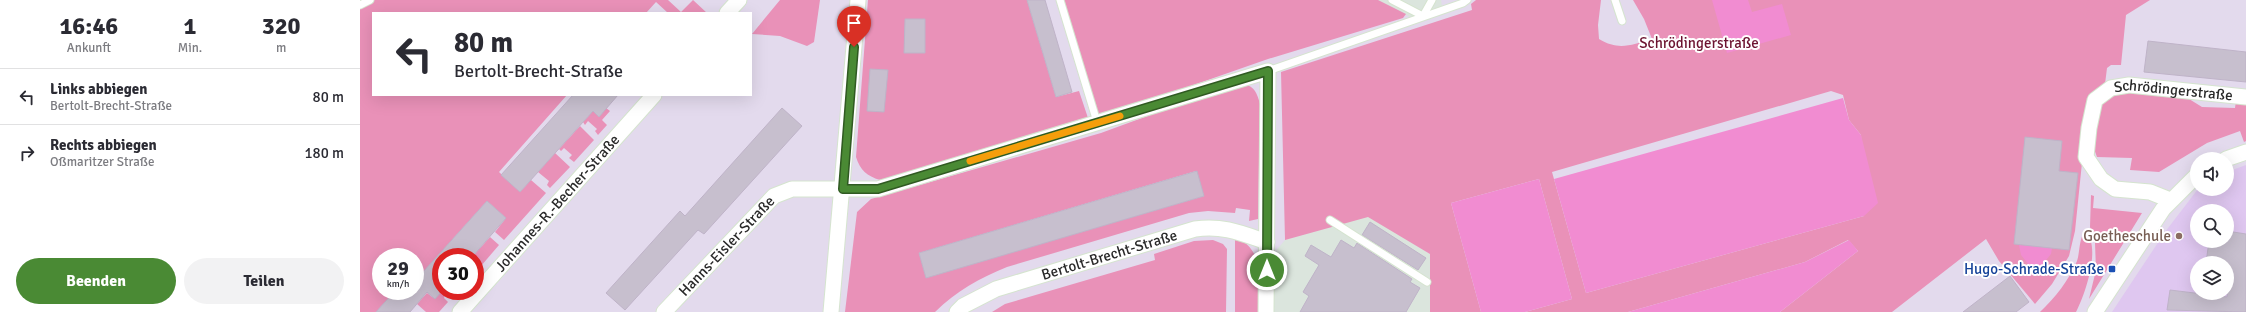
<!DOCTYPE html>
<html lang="de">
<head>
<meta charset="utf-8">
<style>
  :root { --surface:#fff; --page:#f2f2f3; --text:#2b2b33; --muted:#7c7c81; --line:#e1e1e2; --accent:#4a8a34 }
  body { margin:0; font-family:Signika,sans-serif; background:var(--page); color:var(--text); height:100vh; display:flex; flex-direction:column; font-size:15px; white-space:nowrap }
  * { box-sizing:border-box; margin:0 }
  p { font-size:13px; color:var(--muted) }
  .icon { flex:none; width:22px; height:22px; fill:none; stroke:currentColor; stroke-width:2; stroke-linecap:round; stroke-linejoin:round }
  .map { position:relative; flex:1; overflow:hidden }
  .details { display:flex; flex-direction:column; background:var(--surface); width:360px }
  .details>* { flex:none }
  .banner { position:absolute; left:12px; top:12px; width:380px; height:84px; border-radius:0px; box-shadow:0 4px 16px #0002; background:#fff; color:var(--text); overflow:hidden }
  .buttons { position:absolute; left:1830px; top:152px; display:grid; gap:8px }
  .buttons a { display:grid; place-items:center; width:44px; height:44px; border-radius:50%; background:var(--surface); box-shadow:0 4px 16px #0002; font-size:20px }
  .speed { position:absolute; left:12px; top:248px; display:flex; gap:8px; font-size:20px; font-weight:700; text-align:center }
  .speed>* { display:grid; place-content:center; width:52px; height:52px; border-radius:50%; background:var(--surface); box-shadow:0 4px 16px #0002; line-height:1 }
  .speed small { font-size:10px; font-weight:400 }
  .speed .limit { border:6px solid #d22; background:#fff; color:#111 }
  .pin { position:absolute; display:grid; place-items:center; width:34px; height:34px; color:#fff; margin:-41px -17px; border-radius:50% 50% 50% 0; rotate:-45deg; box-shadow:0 0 4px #0007 }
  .pin .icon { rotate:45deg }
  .me { position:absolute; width:44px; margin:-22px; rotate:0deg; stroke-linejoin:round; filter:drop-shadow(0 0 3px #0008) }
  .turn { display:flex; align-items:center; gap:14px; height:84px; padding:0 16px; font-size:18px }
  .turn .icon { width:52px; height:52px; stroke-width:2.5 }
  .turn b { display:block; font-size:28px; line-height:34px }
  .eta { display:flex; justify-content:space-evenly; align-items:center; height:68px; text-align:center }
  .eta b { font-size:24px; font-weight:700; line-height:28px }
  .button { display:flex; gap:8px; margin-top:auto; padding:8px 16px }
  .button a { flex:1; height:46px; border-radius:24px; background:var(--accent); color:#fff; font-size:16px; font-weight:700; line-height:46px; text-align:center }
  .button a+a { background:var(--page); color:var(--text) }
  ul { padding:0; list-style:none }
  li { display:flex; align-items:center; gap:12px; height:56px; padding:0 16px; border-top:1px solid var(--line) }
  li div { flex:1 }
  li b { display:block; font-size:15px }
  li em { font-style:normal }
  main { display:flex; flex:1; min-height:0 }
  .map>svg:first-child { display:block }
  .industrial { fill:#dbe5dd }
  .education { fill:#dfc7f0; fill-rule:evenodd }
  .green { fill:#e991b8; fill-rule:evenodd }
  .pitch { fill:#f18cd1 }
  .building { fill:#c7bfce; stroke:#bfb3c8 }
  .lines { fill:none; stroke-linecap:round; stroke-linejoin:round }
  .service-casing { stroke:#d5e4cf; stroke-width:9 }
  .minor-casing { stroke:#d5e4cf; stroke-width:17 }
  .service { stroke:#fff; stroke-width:7 }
  .minor { stroke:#fff; stroke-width:15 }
  .route-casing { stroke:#305a22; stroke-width:10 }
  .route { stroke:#4a8a34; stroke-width:7 }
  .slow { stroke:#f59e0b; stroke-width:7 }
  .education-dot { fill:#8d6e63; stroke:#fff; stroke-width:1.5 }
  .transit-dot { fill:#1a4fb4; stroke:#fff; stroke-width:1.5 }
  .labels { text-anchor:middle; stroke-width:4; stroke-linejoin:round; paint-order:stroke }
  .park-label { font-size:15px; fill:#6c1330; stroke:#fff }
  .street-label { font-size:15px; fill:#292929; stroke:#fff }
  .education-label { font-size:15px; fill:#785e54; stroke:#fff; text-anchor:end }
  .transit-label { font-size:15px; fill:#164399; stroke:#fff; text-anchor:end }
</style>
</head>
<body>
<main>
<section class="details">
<div class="eta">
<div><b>16:46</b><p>Ankunft</p></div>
<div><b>1</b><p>Min.</p></div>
<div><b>320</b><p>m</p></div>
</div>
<ul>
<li><svg class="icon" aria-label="left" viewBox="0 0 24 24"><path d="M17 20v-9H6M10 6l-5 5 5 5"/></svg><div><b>Links abbiegen</b><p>Bertolt-Brecht-Straße</p></div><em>80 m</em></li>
<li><svg class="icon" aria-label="right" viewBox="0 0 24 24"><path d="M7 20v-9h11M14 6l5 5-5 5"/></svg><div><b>Rechts abbiegen</b><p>Oßmaritzer Straße</p></div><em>180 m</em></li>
</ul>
<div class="button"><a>Beenden</a><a>Teilen</a></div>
</section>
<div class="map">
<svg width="1886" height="312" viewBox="0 0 1886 312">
  <rect width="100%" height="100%" fill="#e3daed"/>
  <g class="industrial">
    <path d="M1018,0H1081L1082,6L1050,17Z"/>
    <path d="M1008,216L1070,254V312H913V254L925,240Z"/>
  </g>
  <path class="education" d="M1886,165V312H1752L1805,232L1838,189H1867V172ZM1837,211H1867V241H1837ZM1837,263H1867V293H1837Z"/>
  <g class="green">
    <path d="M0,0H308L321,12L333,0L347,13H308L296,2L286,13H13V95H207L139,172L160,192L171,180L186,193L144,240L135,232L146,218L127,201L55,281V257H21V291H35L16,312H0Z"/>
    <path d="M420,0H460L454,42L447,46L420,36L392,34Z"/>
    <path d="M508,0H667L696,97L719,91L729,121L520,180C507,176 500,170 496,157Z"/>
    <path d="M701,0H1018L1046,14L1043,18L908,59L739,118Z"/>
    <path d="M1116,0H1241L1238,25L1239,39C1259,51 1271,45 1292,39L1284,19L1273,0H1790L1766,15L1761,65H1751L1747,68L1745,84L1728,104L1715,231L1709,256L1692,284L1675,304L1639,261L1626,239L1532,312H1420L1498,251L1488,240L1445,262L1268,312H1165L1212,299L1179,179L1091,203L1121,312H1070V254L1008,217L925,240L921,72L1112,10L1111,4ZM1471,91L1483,95L1489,120L1501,135L1504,216L1226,293L1192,172Z"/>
    <path d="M884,84C895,87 897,93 900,104L898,219L889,221L890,210L876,208L875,213L848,211L829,213L647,267C620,278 596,291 575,312H485L497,212L511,199L741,133L872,85ZM836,171L844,196L566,277L559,253Z"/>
    <path d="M1762,90L1821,94L1842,107L1875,108L1876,101H1886V141L1884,142L1880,131L1847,143L1799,172L1770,170L1772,158L1737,157L1730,137L1735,109L1749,92Z"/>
    <path d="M246,108L250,111L242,120L247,125L238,135L235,131L237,129L228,121L225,125L223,122L233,111L239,117Z"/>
    <path d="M220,126L234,140L214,162L209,158L212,155L204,148L201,151L199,149Z"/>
    <path d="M195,153L210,167L190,188L187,185L189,181L178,172Z"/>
    <path d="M1731,195L1734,196L1733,208L1782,213L1729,299L1736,270L1735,243L1730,227Z"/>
    <path d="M1725,231C1742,246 1725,295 1716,312H1680C1695,298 1709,280 1717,261C1720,252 1719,238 1725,231Z"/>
    <path d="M130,237L139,245L121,266L115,261V257H112Z"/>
    <path d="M875,237C907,251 899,283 898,312H875Z"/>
    <path d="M853,240L863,244L867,249L866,312H632L645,304L795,260L794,254L834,241Z"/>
    <path d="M82,291L85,294L84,298L88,302L79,312H66L57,304L67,293L75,299Z"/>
  </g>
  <g class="pitch">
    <path d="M1352,0H1388L1392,12L1422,4L1431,35L1367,53Z"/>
    <path d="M1483,98L1489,120L1501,135L1518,203L1504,216L1226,293L1194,179Z"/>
    <path d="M1179,179L1212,299L1165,312H1121L1091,203Z"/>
    <path d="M1489,240L1498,251L1420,312H1268L1445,262Z"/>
    <path d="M1659,245L1692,248L1691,254L1682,265H1669L1661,255Z"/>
  </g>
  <g class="building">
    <path d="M667,0H685L712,92L696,97Z"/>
    <path d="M545,19H565V53H544Z"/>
    <path d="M1788,41L1886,52V82L1784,72Z"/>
    <path d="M510,69L528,70L524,112L507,111Z"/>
    <path d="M213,95H258L239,117L233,111L160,192L141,175Z"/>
    <path d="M422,108L442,126L344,234L338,230L265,310L246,293L320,211L325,216Z"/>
    <path d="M1665,137L1702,141L1699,171L1718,173L1709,250L1654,244Z"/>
    <path d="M837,171L844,196L566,278L559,253Z"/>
    <path d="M127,201L146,218L112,257H81V292L75,299L67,292L50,312H16L35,291H55V281Z"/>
    <path d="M1010,222L1066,258L1058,270L1002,235Z"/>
    <path d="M1867,231L1886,234V312L1807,310L1810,290L1867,297L1870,268L1867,267V263H1846L1849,241H1867Z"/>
    <path d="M981,240L994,248L997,243L1052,279L1050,282L1060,288L1046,312H940L949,296L943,292L959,265L945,256L951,245L971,257Z"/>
    <path d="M1650,276L1669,302L1656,312H1603Z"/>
  </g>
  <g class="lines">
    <g class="service-casing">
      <g id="service">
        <path d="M700,0L737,122"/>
        <path d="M1032,0L1063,16L1072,0"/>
        <path d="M1255,0L1262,21"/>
        <path d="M0,5L10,0"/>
        <path d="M908,71L1103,3L1107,0"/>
        <path d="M970,220L1067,282"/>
      </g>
    </g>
    <g class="minor-casing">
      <g id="minor">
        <path d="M367,13L379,0"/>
        <path d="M1866,159L1886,152"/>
        <path id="s1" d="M1810,200L1790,192L1755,189L1741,179L1726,157L1729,128L1735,100L1751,88L1769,85L1886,97"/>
        <path id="s2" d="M100,312L294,95"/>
        <path id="s3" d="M304,312L414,196L432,189H518L908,71L906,312"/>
        <path d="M471,312L498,0"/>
        <path id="s4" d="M597,312L603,306L636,289L835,229C863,225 881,233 907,242"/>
        <path d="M1735,312L1803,209L1837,175"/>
      </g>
    </g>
    <use href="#service" class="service"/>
    <use href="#minor" class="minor"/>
  </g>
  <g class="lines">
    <g class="route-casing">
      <path id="route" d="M494,47L483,189H518L908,71L907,270"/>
    </g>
    <use href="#route" class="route"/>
    <path class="slow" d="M610,161L760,116"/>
  </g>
  <circle class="education-dot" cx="1819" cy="236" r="4"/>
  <rect class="transit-dot" x="1748" y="265" width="8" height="8" rx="2"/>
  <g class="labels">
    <g class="park-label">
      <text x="1339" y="48">Schrödingerstraße</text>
    </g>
    <g class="street-label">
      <text dy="5" stroke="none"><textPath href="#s1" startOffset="241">Schrödingerstraße</textPath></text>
      <text dy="5" stroke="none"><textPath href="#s2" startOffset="146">Johannes-R.-Becher-Straße</textPath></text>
      <text dy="5" stroke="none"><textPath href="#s3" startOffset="91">Hanns-Eisler-Straße</textPath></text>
      <text dy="5" stroke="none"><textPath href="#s4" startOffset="164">Bertolt-Brecht-Straße</textPath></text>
    </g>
    <g class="education-label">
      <text x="1811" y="241">Goetheschule</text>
    </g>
    <g class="transit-label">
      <text x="1744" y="274">Hugo-Schrade-Straße</text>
    </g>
  </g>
</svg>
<div class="buttons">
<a><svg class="icon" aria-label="sound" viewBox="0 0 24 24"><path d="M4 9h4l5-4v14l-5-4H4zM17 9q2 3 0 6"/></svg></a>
<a><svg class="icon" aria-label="search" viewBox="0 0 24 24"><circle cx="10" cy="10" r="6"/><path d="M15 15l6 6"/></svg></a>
<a><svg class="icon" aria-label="layers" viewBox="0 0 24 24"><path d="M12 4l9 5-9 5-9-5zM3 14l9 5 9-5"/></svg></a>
</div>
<div class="speed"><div>29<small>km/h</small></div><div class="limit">30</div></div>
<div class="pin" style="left:494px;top:47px;background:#d93025"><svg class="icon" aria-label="arrive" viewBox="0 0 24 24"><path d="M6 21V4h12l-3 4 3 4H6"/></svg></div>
<svg class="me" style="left:907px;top:270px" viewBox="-20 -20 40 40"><circle r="17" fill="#4a8a34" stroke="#fff" stroke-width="3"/><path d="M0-11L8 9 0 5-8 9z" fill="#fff"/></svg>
<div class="banner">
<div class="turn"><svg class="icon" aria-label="left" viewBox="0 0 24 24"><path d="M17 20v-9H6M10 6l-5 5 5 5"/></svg><div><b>80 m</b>Bertolt-Brecht-Straße</div></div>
</div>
</div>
</main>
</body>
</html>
